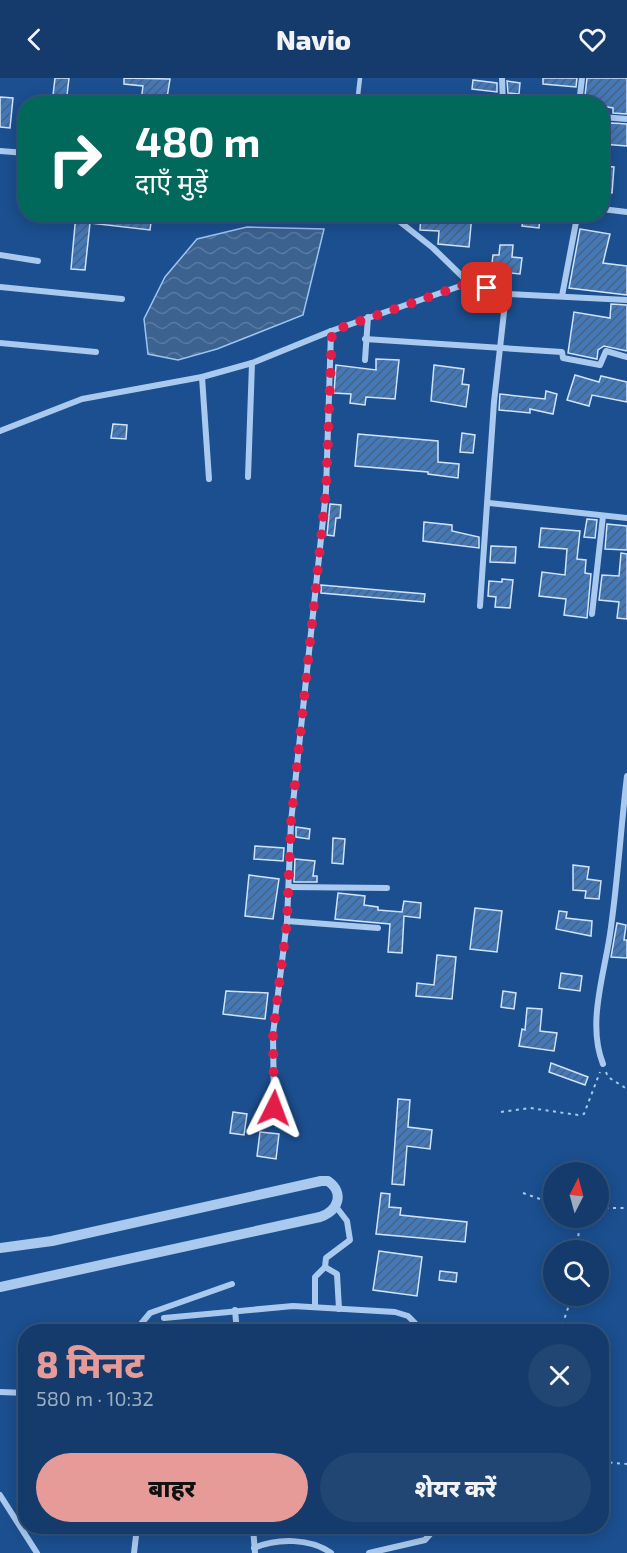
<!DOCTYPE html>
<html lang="hi">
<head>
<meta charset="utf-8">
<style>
  :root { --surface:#143b6b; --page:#214673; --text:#f1f3f6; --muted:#9dadc1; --line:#33557e; --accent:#e69b98 }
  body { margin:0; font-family:"Exo 2","Noto Sans Devanagari",sans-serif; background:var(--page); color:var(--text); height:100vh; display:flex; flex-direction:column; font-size:22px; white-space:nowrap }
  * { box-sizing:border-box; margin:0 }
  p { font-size:20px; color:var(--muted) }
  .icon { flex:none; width:33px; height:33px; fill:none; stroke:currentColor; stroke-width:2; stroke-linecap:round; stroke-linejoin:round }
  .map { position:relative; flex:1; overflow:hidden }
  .side { position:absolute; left:18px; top:1246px; width:591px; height:210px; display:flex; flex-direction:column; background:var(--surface); border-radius:24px; box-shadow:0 3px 15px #0003,0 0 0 2px var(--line) }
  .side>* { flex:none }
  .top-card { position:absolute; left:18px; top:18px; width:591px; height:126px; border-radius:24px; box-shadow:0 3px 15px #0003,0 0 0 2px var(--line); background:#00695c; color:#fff; overflow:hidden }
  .needle { width:39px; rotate:6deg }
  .fabs { position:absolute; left:543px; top:1084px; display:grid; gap:12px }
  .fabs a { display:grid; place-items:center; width:66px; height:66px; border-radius:50%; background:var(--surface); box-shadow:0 3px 15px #0003,0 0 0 2px var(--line); font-size:30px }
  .pin { position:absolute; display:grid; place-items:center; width:51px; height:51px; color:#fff; margin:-26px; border-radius:12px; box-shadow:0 3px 9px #0006 }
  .me { position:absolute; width:66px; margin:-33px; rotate:3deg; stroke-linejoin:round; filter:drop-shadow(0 0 4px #0008) }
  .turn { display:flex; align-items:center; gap:21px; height:126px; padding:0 18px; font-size:27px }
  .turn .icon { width:78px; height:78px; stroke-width:2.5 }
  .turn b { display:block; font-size:42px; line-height:51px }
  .round { display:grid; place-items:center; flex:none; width:63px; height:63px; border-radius:32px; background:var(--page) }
  .summary { display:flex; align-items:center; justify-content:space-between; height:102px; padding:0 18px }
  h1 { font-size:36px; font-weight:800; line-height:45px; color:var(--accent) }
  .cta { display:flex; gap:12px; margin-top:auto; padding:12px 18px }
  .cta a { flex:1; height:69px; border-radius:36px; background:var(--accent); color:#111; font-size:24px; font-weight:800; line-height:69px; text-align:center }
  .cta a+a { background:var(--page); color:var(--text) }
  header { display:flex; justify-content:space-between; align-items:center; height:78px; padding:0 18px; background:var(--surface); font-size:27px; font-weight:800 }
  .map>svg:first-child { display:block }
  .water { fill:url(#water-waves); stroke:#9cc4f0; stroke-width:1.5 }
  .building { fill:url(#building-hatch); stroke:#cfe3fa; stroke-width:1.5 }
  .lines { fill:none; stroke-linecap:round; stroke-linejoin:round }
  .path { stroke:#a9c9ee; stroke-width:2; stroke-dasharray:3 4.5; stroke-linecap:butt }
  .service { stroke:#a9c9ee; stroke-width:4.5 }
  .minor { stroke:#a9c9ee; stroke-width:6 }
  .tertiary { stroke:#a9c9ee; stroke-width:10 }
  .route { stroke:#e11d48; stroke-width:10; stroke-dasharray:0 18 }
</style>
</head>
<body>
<header><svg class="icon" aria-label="back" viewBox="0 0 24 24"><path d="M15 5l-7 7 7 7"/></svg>Navio<svg class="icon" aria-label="heart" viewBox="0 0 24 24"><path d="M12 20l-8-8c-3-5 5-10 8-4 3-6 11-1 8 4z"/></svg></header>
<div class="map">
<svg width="627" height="1475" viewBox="0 0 627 1475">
  <defs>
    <pattern id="water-waves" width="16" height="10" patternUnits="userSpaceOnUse" patternTransform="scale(1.5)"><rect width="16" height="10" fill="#3c6290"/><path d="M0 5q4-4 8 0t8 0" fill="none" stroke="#597aa1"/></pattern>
    <pattern id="building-hatch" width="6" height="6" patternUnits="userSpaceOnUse" patternTransform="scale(1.5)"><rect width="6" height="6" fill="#4478b7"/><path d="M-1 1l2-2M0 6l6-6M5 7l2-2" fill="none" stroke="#486282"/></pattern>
  </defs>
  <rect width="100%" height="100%" fill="#1b4f8f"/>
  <path class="water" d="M247,149L324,151L303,237L217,271L178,282L148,276L144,241L165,199L197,161Z"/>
  <g class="building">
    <path d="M55,0H69L66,26H52Z"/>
    <path d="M124,0L170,1L166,26L141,23L143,8L124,6Z"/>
    <path d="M543,0H577L576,9L543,6Z"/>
    <path d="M587,0H627V36L613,35V30L602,28V26H584Z"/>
    <path d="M473,2L497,5V14L472,11Z"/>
    <path d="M507,3L520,5L519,16L508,15Z"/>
    <path d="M0,19L13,20L10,50L0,49Z"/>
    <path d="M612,45L627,46V68L602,66V46Z"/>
    <path d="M602,88L614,89L612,115L602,114Z"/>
    <path d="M76,136H152L150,152L90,145L85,192L71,191Z"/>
    <path d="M421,136H472L469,169L438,166L439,153L420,152Z"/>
    <path d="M524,138L540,139L539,150L522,148Z"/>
    <path d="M580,151L610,156L603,185L627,188V217L569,210Z"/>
    <path d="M500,167H513L512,179L522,180L520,196L491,193L493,177H499Z"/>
    <path d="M611,226L627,227V273L604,268L598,272L597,281L568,275L574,234L610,240Z"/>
    <path d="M376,281L399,282L395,321L366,319L365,327L350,325L351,316L334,315L336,287L376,292Z"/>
    <path d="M434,287L464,291L462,306L469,307L466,329L431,323Z"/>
    <path d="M575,297L599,304L601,298L627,304V324L592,317L589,328L567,322Z"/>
    <path d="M546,313L557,316L553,336L530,331V335L499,332L500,316L545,321Z"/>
    <path d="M113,346L127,347L126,361L111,360Z"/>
    <path d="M462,355L475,357L473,375L460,374Z"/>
    <path d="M358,356L438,363V384L459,386L458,400L428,396V394L355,388Z"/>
    <path d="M330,426L341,427L340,440H336L334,458L327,457Z"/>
    <path d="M587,441L597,442L595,460L584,459Z"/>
    <path d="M424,444L452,447V453L479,459V470L423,463Z"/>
    <path d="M607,446L627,448V472L605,471Z"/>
    <path d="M541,450L580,453L577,481L586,482L585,495L591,496L587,540L564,537L566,521L539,518L542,494L565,497L567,471L539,469Z"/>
    <path d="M491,468L516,469L515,485L490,484Z"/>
    <path d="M621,475L627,476V541L617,540L619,524L599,522L602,497L619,498Z"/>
    <path d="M502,501L513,502L510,530L495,529L496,519L488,518L489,503L502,504Z"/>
    <path d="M321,507L425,516L424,524L321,515Z"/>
    <path d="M296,749L310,751L309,761L296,759Z"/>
    <path d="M333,760L345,761L343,786L332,785Z"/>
    <path d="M255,768L284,770L283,783L254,781Z"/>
    <path d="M295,781L315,783L313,798H317V804H294Z"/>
    <path d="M573,787L589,789L587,801L601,803L599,821L585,820L586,813L573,812Z"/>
    <path d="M249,797L279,801L273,841L245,838Z"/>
    <path d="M338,815L365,818L364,827L378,829V832L402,834L404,823L421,825L420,840L404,838L402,875L388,874L390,846L335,841Z"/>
    <path d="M475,830L502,833L497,874L470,871Z"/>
    <path d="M559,833L567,834L566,840L592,843L591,858L556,851Z"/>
    <path d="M617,845L626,847L624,862H627V880L611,879Z"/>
    <path d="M437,877L456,879L452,921L416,918L417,905L434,907Z"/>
    <path d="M561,895L582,898L580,913L559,910Z"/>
    <path d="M226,913L268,915L265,941L223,936Z"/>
    <path d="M503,913L516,915L514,931L501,929Z"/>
    <path d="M527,930L542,931L540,953L557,955L554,973L519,968L522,951L525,952Z"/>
    <path d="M551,985L588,999L585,1007L549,994Z"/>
    <path d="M398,1021L410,1022L408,1049L432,1052L430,1071L407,1068L404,1107L392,1106Z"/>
    <path d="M233,1034L247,1036L244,1057L230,1055Z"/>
    <path d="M260,1054L279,1056L276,1081L257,1078Z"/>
    <path d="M381,1115L390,1116L389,1129L401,1130L400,1137L467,1144L465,1164L376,1156Z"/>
    <path d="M379,1173L422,1179L417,1218L373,1212Z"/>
    <path d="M440,1193L457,1195L456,1204L439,1202Z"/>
  </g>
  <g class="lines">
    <g class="path">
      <path d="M606,994L608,999L627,1011"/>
      <path d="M501,1034L530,1030L578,1037L584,1036L600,994"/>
      <path d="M523,1115L554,1126"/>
      <path d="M598,1130H627"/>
      <path d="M577,1173L580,1140"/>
      <path d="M560,1254L572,1218"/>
      <path d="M602,1384L627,1386"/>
    </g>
    <path class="service" d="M357,26L360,0"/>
    <g class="minor">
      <path d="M502,0L503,26"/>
      <path d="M579,26L582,0"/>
      <path d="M602,39L627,41"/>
      <path d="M0,73L26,75"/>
      <path d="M602,131L627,134"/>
      <path d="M390,136L433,170L469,205L506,216L627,222"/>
      <path d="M0,177L38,183"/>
      <path d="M0,209L122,221"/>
      <path d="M562,218L577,139L580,136"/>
      <path d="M365,261L562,274L563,280L600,287L606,273L627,279"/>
      <path d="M0,265L96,274"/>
      <path d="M365,282L368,239"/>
      <path d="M202,299L209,401"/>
      <path d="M0,353L82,321L202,299L252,285L331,253L469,205"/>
      <path d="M248,399L252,285"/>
      <path d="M489,425L627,440"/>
      <path d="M480,528L494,324L506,216"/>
      <path d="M592,536L603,438"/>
      <path d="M289,809L387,810"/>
      <path d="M287,843L378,850"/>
      <path d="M603,986C586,944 606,892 611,849C618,799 621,748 627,698"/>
      <path d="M274,1030L273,956L287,843L291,744L326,413L331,253"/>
      <path d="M325,1189L337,1196L339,1231"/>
      <path d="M315,1229V1199L325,1189L326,1180L350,1162L347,1143L337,1130"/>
      <path d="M235,1232L237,1254"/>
      <path d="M164,1240L293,1228L395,1234L408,1238L415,1245L414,1254"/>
      <path d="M138,1254L140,1247L150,1235L232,1206"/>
      <path d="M0,1314L26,1315"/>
      <path d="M0,1417L37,1475"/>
      <path d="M253,1449L255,1475"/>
      <path d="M254,1470C277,1460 311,1460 331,1475"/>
      <path d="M134,1475L137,1449"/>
      <path d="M369,1475L425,1462L432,1454V1449"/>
    </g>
    <path class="tertiary" d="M0,1170L52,1163L321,1103H328C345,1115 338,1133 320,1139L0,1209"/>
  </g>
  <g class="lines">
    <path class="route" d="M274,1030L273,956L287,843L291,744L326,413L332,253L469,205L487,210"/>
  </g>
</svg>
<div class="fabs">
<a><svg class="needle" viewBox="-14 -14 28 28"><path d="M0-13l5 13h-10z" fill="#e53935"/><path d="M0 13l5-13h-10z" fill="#9dadc1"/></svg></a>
<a><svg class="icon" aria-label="search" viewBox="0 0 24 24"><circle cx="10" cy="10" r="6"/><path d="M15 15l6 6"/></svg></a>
</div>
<div class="pin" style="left:487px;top:210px;background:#d93025"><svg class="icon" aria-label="arrive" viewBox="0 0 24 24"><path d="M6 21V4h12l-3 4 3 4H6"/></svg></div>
<svg class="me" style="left:274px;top:1030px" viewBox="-20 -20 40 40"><path d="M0-17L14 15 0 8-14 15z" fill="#e11d48" stroke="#fff" stroke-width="4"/></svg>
<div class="top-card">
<div class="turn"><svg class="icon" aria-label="right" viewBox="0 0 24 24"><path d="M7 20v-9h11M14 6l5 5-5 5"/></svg><div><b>480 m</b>दाएँ मुड़ें</div></div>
</div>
<section class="side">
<div class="summary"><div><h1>8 मिनट</h1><p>580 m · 10:32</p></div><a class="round"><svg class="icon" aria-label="close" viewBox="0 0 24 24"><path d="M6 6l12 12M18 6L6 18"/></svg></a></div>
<div class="cta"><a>बाहर</a><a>शेयर करें</a></div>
</section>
</div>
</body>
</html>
